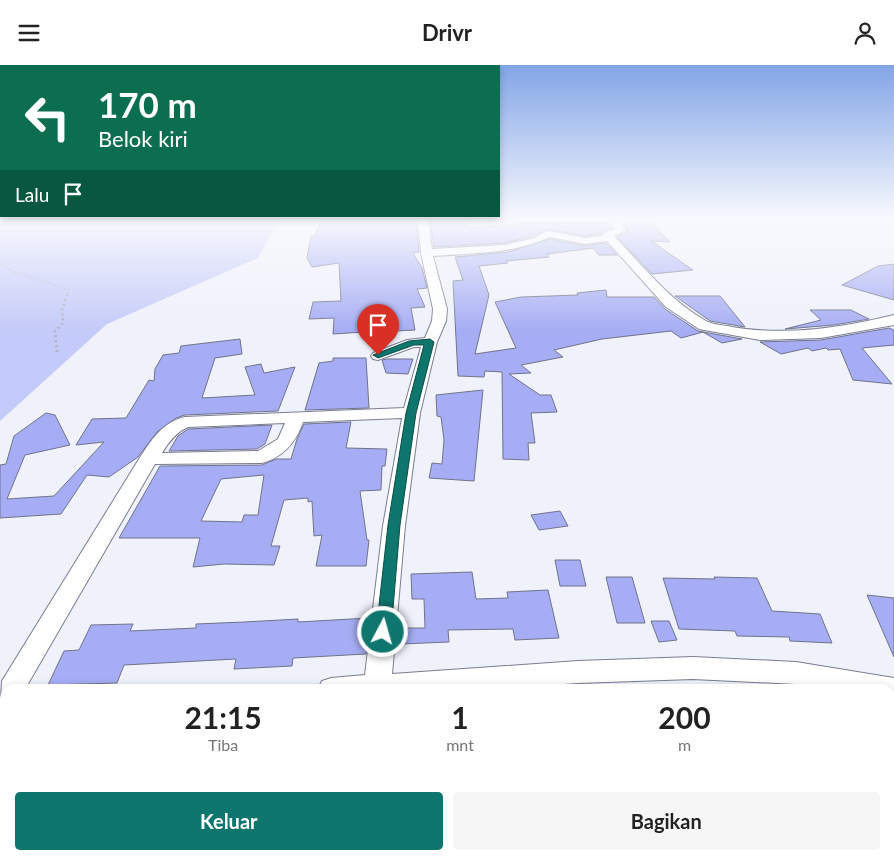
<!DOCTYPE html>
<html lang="id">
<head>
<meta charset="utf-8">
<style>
  :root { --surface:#fff; --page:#f6f6f6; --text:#222; --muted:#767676; --accent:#0f766e }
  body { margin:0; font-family:Lato,sans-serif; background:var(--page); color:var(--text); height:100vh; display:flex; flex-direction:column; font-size:19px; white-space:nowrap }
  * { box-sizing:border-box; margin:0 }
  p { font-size:16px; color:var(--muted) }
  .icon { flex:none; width:28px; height:28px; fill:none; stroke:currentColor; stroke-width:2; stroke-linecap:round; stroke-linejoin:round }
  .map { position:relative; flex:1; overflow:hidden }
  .sheet { position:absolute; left:0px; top:619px; width:895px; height:176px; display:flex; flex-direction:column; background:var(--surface); border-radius:15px 15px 0 0; box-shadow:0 2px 8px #0003 }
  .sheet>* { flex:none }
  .top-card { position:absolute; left:0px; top:0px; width:500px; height:152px; box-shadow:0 2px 8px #0003; background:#0b6e4f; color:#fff; overflow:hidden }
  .pin { position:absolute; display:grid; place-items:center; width:42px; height:42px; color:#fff; margin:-51px -21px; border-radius:50% 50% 50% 0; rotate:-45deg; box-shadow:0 0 5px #0007 }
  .pin .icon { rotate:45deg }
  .me { position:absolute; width:55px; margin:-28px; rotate:6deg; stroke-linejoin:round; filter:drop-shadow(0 0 4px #0008) }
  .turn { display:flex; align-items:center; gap:18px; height:105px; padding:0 15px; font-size:22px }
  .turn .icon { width:65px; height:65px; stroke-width:2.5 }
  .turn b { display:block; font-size:35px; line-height:42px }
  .then { display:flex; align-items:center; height:48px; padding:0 15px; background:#0003; gap:10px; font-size:19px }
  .eta { display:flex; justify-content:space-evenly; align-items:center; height:85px; text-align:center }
  .eta b { font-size:30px; font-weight:700; line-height:35px }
  .button { display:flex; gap:10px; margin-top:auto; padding:10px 15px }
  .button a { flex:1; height:58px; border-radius:5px; background:var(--accent); color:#fff; font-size:20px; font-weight:700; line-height:58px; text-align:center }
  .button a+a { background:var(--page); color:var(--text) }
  header { display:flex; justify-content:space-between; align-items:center; height:65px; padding:0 15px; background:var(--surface); font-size:22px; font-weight:700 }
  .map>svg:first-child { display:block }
  .green { fill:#c4caf9 }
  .building { fill:#a6adf4; stroke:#707389; fill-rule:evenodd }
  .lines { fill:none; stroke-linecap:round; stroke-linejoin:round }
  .street-casing { stroke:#7a7d93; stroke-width:2 }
  .path-far1 { stroke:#b1b2bc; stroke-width:2; stroke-dasharray:1 2.5; stroke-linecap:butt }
  .path { stroke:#b1b2bc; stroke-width:2.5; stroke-dasharray:2 3; stroke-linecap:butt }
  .street { fill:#fff; fill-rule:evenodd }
  .route { fill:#0f766e; stroke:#0a4d48 }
</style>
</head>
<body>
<header><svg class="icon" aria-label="menu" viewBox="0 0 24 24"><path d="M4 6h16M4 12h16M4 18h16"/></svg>Drivr<svg class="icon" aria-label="person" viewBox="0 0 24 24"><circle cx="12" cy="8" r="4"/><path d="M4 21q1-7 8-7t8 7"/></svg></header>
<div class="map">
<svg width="894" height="794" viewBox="0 0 894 794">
  <rect width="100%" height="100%" fill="#eff1fb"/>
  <path class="green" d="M0,155H279L258,193L107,259L0,356Z"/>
  <g class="building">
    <path d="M321,155H416L419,187L413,188L422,203L427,223L417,224L425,242L411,243L415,265L375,267L373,259L364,260V267L333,269L334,253L309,254L313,237L341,236L339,198L312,202L307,193L311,171H315Z"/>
    <path d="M430,155H465L470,163L528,158L523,155H605L612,163L604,165L601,169L585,171L548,164L534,171L504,178L434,182Z"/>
    <path d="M651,158L670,177L651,176L693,205L652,209L617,172L628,166L624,159Z"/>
    <path d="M550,174L585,181L606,178L617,190H599L593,183L547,189L549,192L506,196L508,198L479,201L489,230L475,289L516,283L495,237L521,232L578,230L577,228L606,225L607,232H654L665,244L698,266L742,274L722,278L703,267L681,273L671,266L602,274L554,285L563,292L521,300L531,308L509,309L540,330H551L557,347L531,348L535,378H528L529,395L503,394L502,307L485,306L484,312L458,311L453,216L463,215L455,192L508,187Z"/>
    <path d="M894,199V235L842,220L878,201Z"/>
    <path d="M675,231H720L745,262L710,256Z"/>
    <path d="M810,245H851L869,254L834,260L785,264L821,255Z"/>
    <path d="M889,263L894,265V280L862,283L892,319L853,315L840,284L828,285L826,283L812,286L808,283L781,289L760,277L821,275Z"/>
    <path d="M240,274L242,289L215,293L202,333L255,330L245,302L261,299L264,308L295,302L278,346L185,350L176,353L157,367L138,392L109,412L87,410L61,449L0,453V400L6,399L14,371L46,348L55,350L70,380L25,390L7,434L54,431L104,377L76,380L92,354L126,353L149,315L154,316L155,304L163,290L179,288L181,281Z"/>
    <path d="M333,293H366L369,343L305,345L319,298L333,296Z"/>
    <path d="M387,294H413L408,309L386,308L382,295Z"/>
    <path d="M483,325L474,416L429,413L432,398L442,399L444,375L441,352L437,351L436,330Z"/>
    <path d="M351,357L346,383L387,384L385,401H382L381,425L360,426L367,475H369L366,501H316L322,470L314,471L312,436L308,437V433L284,435L271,481H280L274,500L224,499L193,502L200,473H119L160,401L262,400L276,394H291L297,374L304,359ZM264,410L258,450H244L242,457L201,456L221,414Z"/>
    <path d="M272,360L265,379L257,384L169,386L178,371L188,364Z"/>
    <path d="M560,446L568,461L539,465L531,450Z"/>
    <path d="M555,495H580L586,521H560Z"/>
    <path d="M472,507L476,534L508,533L507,527L548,525L559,573L515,575L513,564L448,565L449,577L400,579V563H425L424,534H412L411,509Z"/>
    <path d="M606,512H632L645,558H617Z"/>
    <path d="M714,512L757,513L772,546L820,549L832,578L790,576L789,572L737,571L735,566L679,564L663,513L715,514Z"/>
    <path d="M867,530L894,533V592Z"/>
    <path d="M369,553L366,589L293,593L292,601L234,604L236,594L124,600L117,618L48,620L64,586L79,585L91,560L133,559L130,566L196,563V559L244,557L298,554V557Z"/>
    <path d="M651,556H669L677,575L659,577Z"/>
  </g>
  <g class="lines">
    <g class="street-casing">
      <g id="street">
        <path d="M418,155H428L432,184L504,180L535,173L540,169L549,166L585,173L593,172L602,171L604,167L615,164L610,155H620L626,165L614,171C643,201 669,235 706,256C713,260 724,260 732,262C787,271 841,263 894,250V260L821,273L760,275L699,264L666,242L607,176L585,179L550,172C514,189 473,188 433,191L447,244L446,256L437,277L420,348L405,461L392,609L578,596L693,592L796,597L894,613V635H890V624H826L796,619L693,614L578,618L493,624H318L322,616L331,613L365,610L383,461L402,353L303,357C296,377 284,392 262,398L155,399L25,624H5V651L0,653L2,616L139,394C151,376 162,357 185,352L404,343L421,282H414L378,295L373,294L371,291L373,288L407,275L425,273L432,256L433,244L421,188ZM285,358L278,374L258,386L162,388C168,378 176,367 188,362Z"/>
        <rect x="357" y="790" width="32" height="4"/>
      </g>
    </g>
    <path class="path-far1" d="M0,198L11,206L69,225L67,231"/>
    <path class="path" d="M57,287L55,266L63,258L62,245L67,230"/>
    <use href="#street" class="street"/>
  </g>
  <linearGradient id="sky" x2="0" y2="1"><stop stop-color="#82a5e7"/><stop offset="0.58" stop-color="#f8f9fd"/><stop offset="1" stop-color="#f8f9fd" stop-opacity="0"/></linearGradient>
  <rect width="894" height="266" fill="url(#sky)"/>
  <path class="route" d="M430,274L434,277L416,348L400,460L391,567L388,572L383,573L378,572L376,567L388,460L406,348L424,280H414L378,293L373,290L409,276Z"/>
</svg>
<div class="pin" style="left:378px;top:290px;background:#d93025"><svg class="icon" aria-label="arrive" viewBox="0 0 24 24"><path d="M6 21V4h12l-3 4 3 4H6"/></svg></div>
<svg class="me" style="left:383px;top:567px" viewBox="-20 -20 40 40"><circle r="17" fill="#0f766e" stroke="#fff" stroke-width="3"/><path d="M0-11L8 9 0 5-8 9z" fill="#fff"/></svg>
<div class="top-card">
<div class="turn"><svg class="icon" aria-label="left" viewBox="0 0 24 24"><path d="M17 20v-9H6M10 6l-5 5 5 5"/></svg><div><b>170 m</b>Belok kiri</div></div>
<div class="then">Lalu<svg class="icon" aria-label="arrive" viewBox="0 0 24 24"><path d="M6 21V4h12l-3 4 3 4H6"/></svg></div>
</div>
<section class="sheet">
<div class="eta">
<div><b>21:15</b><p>Tiba</p></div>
<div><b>1</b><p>mnt</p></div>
<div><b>200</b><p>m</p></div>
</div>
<div class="button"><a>Keluar</a><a>Bagikan</a></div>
</section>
</div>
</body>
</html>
